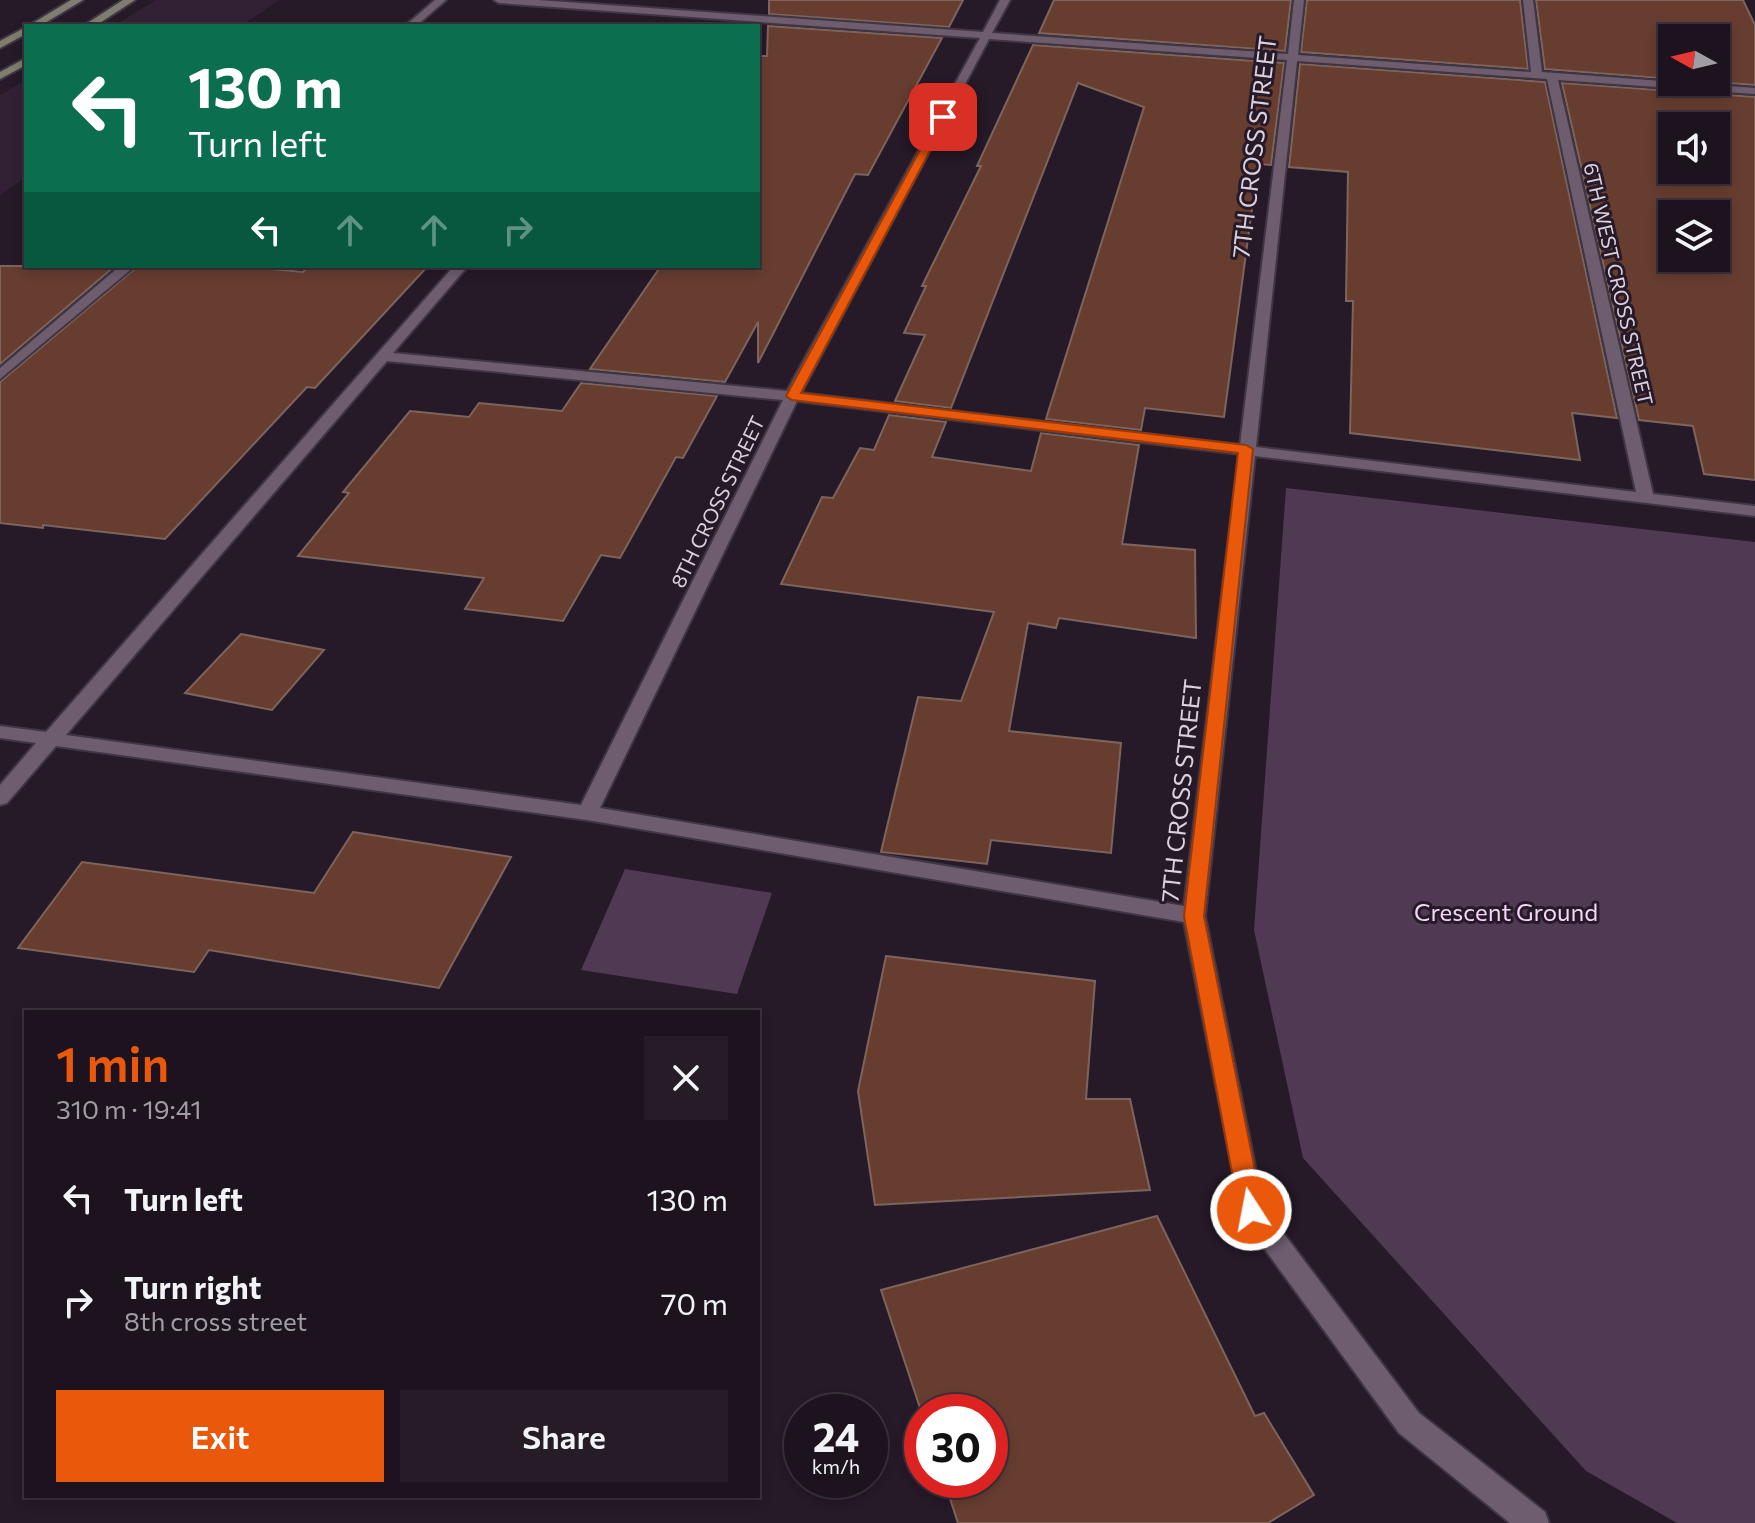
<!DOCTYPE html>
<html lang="en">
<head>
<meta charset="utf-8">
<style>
  :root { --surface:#1c131e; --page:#251c27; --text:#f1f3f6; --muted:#a09ea4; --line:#3a323c; --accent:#ea580c }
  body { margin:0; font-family:Commissioner,sans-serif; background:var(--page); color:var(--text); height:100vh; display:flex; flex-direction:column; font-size:30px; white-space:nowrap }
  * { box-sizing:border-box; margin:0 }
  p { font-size:26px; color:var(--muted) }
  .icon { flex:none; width:44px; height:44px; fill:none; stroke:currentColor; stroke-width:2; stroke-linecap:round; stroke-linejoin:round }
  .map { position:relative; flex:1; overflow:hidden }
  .details { position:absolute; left:24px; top:1010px; width:736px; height:488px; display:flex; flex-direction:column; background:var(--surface); border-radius:0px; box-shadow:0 4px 12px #0003,0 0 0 2px var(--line) }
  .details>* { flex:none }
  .banner { position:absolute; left:24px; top:24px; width:736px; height:244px; border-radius:0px; box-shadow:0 4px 12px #0003,0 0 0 2px var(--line); background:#0b6e4f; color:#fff; overflow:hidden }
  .needle { width:52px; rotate:278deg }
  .tools { position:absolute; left:1658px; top:24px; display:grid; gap:16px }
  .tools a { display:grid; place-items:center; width:72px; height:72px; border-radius:0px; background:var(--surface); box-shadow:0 4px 12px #0003,0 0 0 2px var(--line); font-size:40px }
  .speed { position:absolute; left:784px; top:1394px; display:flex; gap:16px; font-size:40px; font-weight:700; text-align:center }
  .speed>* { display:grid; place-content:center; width:104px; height:104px; border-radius:50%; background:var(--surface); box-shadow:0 4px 12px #0003,0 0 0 2px var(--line); line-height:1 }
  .speed small { font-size:20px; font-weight:400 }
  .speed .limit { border:12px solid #d22; background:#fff; color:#111 }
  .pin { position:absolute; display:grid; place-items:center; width:68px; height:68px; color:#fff; margin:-34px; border-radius:16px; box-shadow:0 4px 12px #0006 }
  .me { position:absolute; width:88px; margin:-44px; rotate:349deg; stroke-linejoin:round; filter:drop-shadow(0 0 6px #0008) }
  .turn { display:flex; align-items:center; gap:28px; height:168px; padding:0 32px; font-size:36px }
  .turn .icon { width:104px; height:104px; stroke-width:2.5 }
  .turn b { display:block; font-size:56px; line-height:68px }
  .lanes { display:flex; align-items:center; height:76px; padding:0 32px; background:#0003; justify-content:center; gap:40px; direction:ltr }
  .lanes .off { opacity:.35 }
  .round { display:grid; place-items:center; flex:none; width:84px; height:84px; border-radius:0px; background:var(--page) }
  .overview { display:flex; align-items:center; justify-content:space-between; height:136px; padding:0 32px }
  h1 { font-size:48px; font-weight:600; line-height:60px; color:var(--accent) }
  .action { display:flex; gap:16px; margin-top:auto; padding:16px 32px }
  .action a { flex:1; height:92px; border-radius:0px; background:var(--accent); color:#fff; font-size:32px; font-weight:600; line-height:92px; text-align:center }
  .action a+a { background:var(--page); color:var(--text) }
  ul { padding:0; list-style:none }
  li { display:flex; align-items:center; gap:24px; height:104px; padding:0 32px }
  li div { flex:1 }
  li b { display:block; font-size:30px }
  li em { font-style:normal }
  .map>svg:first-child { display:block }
  .built { fill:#322134 }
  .green { fill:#503a53 }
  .building { fill:#673d30; stroke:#7d645c; stroke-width:2; fill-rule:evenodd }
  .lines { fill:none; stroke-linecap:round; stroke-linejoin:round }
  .street-casing { stroke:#403542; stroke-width:4 }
  .secondary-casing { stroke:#403542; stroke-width:4 }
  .street { fill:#6d5d6f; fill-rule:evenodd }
  .secondary { fill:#807d70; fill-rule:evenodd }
  .route { fill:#ea580c; stroke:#983908; stroke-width:2 }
  .labels { text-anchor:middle; stroke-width:6; stroke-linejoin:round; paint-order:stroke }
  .far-street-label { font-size:20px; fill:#dbd1dc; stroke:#261928 }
  .street-label { font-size:24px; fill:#dbd1dc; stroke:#261928 }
  .park-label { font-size:24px; fill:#f5d6f8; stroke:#261928 }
</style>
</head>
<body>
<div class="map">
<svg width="1755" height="1523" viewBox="0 0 1755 1523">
  <rect width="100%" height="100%" fill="#261928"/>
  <g class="built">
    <path d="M156,0H279L241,26H113Z"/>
    <path d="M26,80V177L0,195V95Z"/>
  </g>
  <g class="green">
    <path d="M1286,488L1755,542V1523H1677L1586,1471L1303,1158L1254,930Z"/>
    <path d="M625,869L772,893L737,994L581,970Z"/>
  </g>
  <g class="building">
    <path d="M769,0H963L949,27L769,14Z"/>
    <path d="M1054,0H1291L1285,51L1039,33Z"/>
    <path d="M1307,0H1520L1528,69L1301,52Z"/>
    <path d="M1536,0H1743L1755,25V85L1715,82L1716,38H1672V79L1545,69Z"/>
    <path d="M768,26L942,38L868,175L855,174L758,363V322L725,382L590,369L661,266H758V56H767Z"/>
    <path d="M1033,45L1284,63L1271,165L1258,164L1224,417L1145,408L1141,430L1046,419L1144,107L1078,83L951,408L895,401L925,335L904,333L926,286H922L981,166H977Z"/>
    <path d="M1300,64L1545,82L1617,418L1572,413L1580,460L1350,433L1353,301H1346L1348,172L1289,167Z"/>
    <path d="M1562,83L1755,97V480L1704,474L1693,426L1639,420ZM1672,126H1716V170H1672ZM1672,214H1716V258H1672Z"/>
    <path d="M0,266H115L0,364Z"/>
    <path d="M138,266H237L303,272L309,266H428L315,388L307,387L165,539L43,525V528L0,523V382Z"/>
    <path d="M581,383L717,396L683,458L676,457L620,558L601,555L563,621L465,609L484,578L298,556L349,493L343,492L410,411L469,417L479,403L562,411Z"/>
    <path d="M889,415L946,422L932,457L1031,471L1041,433L1139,445L1122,544L1195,550L1196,638L1059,618L1056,628L1028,623L1009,731L1121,743L1111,853L991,840L987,864L881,852L918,697L961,701L994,612L781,584L822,497L833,498L860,448L874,450Z"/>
    <path d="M241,634L324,650L272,710L185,693Z"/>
    <path d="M353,832L511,857L439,988L209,950L194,972L18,948L82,862L314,893Z"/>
    <path d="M886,956L1095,981L1086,1099H1130L1150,1190L875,1205L858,1091Z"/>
    <path d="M1157,1216L1255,1416L1264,1413L1314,1495L1268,1523H958L944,1480H990V1412L922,1414L881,1290Z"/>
  </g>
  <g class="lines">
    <g class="street-casing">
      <g id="street">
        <path d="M435,0H446L416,26H405Z"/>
        <path d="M494,0H538L983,32L1000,0H1010L992,33L1288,54L1294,0H1304L1298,55L1531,72L1523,0H1533L1542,72L1755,88V94L1558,80L1653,494L1755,506V516L1255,456L1205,916L1263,1206L1419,1413L1545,1512L1549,1523H1510L1399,1433L1242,1218L1184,922L587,820L56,746L7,803L0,805V785L36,743L0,738V726L46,732L454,266H468L393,353L787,391L980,38L499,3ZM989,39L1287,60L1240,445L801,393ZM1297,61L1547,79L1636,492L1256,447ZM387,361L783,400L581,805L66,735ZM797,401L1239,454L1184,906L600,808Z"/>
        <path d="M120,266H135L0,379V368Z"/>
      </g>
    </g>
    <g class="secondary-casing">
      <g id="secondary">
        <path d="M71,0H83L40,26H28Z"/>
        <path d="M123,0H135L95,26H83Z"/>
        <path d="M26,27V34L0,48V41Z"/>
        <path d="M26,58V65L0,79V72Z"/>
      </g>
    </g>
    <use href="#street" class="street"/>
    <use href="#secondary" class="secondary"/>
  </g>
  <path class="route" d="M943,114L948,117L801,393L1246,445L1253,449L1204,916L1263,1210L1259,1217L1251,1220L1243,1217L1239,1210L1184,916L1238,453L792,400L786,396L938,117Z"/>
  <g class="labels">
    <g class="far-street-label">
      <text transform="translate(1618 284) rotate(77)" y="7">6TH WEST CROSS STREET</text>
      <text transform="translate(718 502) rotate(-64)" y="7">8TH CROSS STREET</text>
    </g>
    <g class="street-label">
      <text transform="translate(1255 147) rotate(-83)" y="8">7TH CROSS STREET</text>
      <text transform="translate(1182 791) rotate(-84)" y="8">7TH CROSS STREET</text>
    </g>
    <g class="park-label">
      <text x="1506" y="921">Crescent Ground</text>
    </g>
  </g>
</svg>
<div class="tools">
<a><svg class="needle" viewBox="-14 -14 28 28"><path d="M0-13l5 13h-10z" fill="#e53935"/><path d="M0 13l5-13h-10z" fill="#a09ea4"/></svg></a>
<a><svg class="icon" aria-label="sound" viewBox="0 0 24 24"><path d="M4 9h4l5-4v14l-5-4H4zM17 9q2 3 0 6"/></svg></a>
<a><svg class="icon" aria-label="layers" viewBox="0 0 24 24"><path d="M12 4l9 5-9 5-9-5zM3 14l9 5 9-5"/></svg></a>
</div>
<div class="speed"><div>24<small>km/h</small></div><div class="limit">30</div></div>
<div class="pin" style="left:943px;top:117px;background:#d93025"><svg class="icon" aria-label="arrive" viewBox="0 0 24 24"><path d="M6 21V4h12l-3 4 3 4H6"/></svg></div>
<svg class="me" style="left:1251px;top:1210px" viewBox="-20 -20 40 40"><circle r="17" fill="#ea580c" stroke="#fff" stroke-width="3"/><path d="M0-11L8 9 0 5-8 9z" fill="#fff"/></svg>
<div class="banner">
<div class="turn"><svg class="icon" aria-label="left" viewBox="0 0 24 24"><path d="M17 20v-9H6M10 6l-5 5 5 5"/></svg><div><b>130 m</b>Turn left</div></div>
<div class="lanes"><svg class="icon" aria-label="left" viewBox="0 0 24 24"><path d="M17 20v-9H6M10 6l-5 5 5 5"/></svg><svg class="icon off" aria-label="ahead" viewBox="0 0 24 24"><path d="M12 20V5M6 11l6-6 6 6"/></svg><svg class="icon off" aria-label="ahead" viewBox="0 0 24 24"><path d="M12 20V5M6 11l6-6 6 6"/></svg><svg class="icon off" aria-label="right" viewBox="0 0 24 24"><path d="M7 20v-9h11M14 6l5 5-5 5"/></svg></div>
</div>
<section class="details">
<div class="overview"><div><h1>1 min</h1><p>310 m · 19:41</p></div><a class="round"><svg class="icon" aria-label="close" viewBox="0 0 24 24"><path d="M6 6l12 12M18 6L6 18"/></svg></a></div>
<ul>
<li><svg class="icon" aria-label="left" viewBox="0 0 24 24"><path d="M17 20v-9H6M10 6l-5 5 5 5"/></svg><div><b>Turn left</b></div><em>130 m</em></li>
<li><svg class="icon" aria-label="right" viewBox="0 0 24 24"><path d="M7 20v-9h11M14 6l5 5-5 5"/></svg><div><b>Turn right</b><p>8th cross street</p></div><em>70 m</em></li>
</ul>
<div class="action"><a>Exit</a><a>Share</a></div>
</section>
</div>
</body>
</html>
